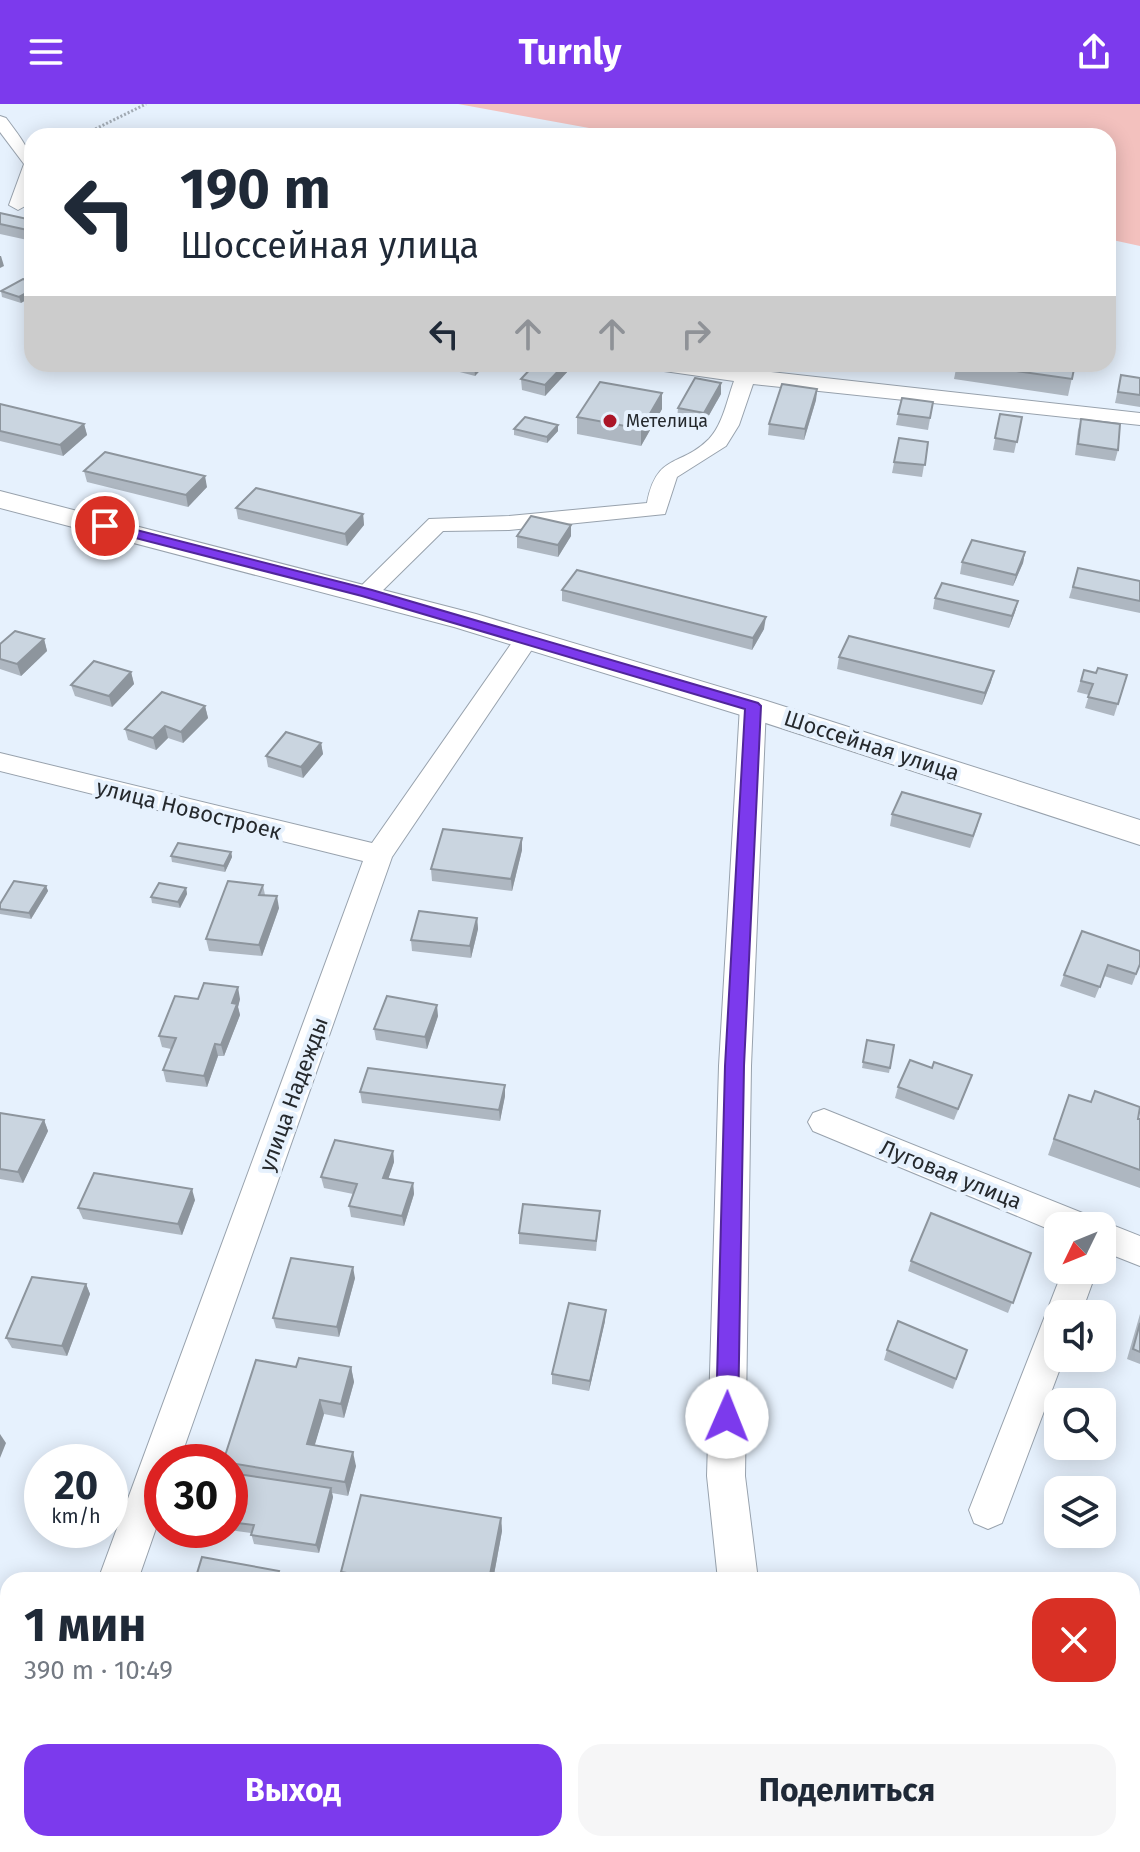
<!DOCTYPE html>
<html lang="ru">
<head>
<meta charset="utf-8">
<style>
  :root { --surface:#fff; --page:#f6f6f7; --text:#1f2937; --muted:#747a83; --accent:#7c3aed }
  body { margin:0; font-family:"Fira Sans",sans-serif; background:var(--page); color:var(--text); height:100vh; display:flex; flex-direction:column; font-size:30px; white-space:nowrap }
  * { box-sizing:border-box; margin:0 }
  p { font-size:26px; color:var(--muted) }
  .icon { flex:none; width:44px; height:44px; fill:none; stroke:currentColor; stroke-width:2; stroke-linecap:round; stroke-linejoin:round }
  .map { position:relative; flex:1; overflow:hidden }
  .panel { position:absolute; left:0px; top:1468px; width:1140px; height:280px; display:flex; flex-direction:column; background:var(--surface); border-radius:24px 24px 0 0; box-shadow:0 4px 20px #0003 }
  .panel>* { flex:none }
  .banner { position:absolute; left:24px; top:24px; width:1092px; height:244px; border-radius:24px; box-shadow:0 4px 20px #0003; background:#fff; color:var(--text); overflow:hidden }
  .needle { width:52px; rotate:227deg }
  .controls { position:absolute; left:1044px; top:1108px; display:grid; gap:16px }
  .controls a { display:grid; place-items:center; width:72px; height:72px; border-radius:16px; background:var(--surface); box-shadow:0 4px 20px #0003; font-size:40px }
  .speed { position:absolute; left:24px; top:1340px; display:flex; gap:16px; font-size:40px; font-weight:700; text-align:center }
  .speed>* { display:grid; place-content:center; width:104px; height:104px; border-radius:50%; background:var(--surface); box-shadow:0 4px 20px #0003; line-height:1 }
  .speed small { font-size:20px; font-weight:400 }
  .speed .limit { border:12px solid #d22; background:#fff; color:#111 }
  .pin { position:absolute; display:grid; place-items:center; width:68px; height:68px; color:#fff; margin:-34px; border:4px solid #fff; border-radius:50%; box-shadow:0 2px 8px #0007 }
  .me { position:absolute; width:88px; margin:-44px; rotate:1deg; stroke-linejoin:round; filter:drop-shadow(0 0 6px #0008) }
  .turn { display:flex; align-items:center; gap:28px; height:168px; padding:0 24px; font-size:36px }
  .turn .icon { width:104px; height:104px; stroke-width:2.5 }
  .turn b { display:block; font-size:56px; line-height:68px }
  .lanes { display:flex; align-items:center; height:76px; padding:0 24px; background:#0003; justify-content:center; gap:40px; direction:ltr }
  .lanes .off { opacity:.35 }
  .round { display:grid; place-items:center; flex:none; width:84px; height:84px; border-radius:24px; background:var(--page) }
  .headline { display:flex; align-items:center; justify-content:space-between; height:136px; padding:0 24px }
  h1 { font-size:48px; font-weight:700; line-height:60px }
  .primary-button { display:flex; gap:16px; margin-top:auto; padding:16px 24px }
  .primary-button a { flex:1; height:92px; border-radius:24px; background:var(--accent); color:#fff; font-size:32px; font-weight:700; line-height:92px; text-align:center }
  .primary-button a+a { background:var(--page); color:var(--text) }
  header { display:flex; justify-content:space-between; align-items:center; height:104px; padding:0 24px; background:var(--accent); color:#fff; font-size:36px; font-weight:700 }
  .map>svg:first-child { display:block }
  .green { fill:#f3c1be }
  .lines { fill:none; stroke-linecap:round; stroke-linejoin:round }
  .minor-casing { stroke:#98a2ad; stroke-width:2 }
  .major-casing { stroke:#98a2ad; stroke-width:2 }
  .path { stroke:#a2abb4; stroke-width:3; stroke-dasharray:2 2; stroke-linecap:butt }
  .minor { fill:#fff; fill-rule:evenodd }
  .major { fill:#fff; fill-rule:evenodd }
  .wall { fill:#aeb7c1 }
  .shaded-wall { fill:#8d959d }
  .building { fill:#cad5e0; stroke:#8d959d; stroke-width:2 }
  .route { fill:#7c3aed; stroke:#51269a; stroke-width:2 }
  .poi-dot { fill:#ab1527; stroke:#e6f1fd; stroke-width:3 }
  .labels { text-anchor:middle; stroke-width:8; stroke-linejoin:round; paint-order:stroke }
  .far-poi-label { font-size:18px; fill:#25292d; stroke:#e6f1fd; text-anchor:start }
  .street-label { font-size:22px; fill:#25292d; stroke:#e6f1fd }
</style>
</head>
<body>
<header><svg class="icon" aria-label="menu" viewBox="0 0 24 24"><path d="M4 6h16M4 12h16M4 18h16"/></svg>Turnly<svg class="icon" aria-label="share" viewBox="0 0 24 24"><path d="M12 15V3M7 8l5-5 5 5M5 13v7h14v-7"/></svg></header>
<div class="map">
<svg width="1140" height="1748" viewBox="0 0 1140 1748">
  <rect width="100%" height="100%" fill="#e6f1fd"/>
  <path class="green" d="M458,0H1140V142L1108,135V32H633Z"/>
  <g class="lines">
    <g class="minor-casing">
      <g id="minor">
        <path d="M0,12L6,14C30,46 41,59 27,101L18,106L9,101L24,60L0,28Z"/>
        <path d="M647,260H698L1140,309V321L753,280L739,321L726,342L677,373L665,410L509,426L443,427L375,494H359L355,489L359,484L429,415L509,412L647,399C657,348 680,364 709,335C723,320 727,296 734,277L657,266Z"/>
        <path d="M527,527L536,530L539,535L392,753L179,1358H162V1407L138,1476H98L363,757L0,667V649L372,739L518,530Z"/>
        <path d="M753,594L762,596L766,602L751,962L745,1372L758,1476H718L707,1372L719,962L740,602L744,596Z"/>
        <path d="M824,1005L1090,1112L1094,1120L1102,1117L1140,1132V1162L1102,1147V1122H1058V1129L813,1027L808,1018L813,1009Z"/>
        <path d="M1063,1166H1097L1081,1210H1058V1254H1064L1002,1419L988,1425L974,1419L969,1406Z"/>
        <path d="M0,1648L8,1649V1691L0,1690Z"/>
        <path d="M8,1719V1740H32L29,1748H0V1722Z"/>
        <path d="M790,1740H834L837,1748H793Z"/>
      </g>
    </g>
    <g class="major-casing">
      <path id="major" d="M0,387L476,510L767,597L1140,716V741L744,612L454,523L0,404Z"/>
    </g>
    <path class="path" d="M81,32L146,0"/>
    <use href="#minor" class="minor"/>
    <use href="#major" class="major"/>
  </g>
  <g class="wall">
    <path d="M0,109L32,116V137L0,130Z"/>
    <path d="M23,175L21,199L2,193L1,187Z"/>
    <path d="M452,260H486L475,272L452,266Z"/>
    <path d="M569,260V266L545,292L522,286L521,275Z"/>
    <path d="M856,260H902L900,267Z"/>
    <path d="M957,260H1075L1068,292L954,275Z"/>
    <path d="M1121,271L1140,274V303L1115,299Z"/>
    <path d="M817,285L816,296L804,336L768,331L769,320Z"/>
    <path d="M721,290L704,320L677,315L678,304Z"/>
    <path d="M902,294L933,298L928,326L896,321Z"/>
    <path d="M0,300L84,320L87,331L63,352L0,337Z"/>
    <path d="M662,305L641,342L577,330V313Z"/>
    <path d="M1000,310L1022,313L1014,349L993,346Z"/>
    <path d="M1081,315L1118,346L1115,357L1075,351L1078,326Z"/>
    <path d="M514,325L558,327L547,339L514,331Z"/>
    <path d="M899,334L928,338L922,373L892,369Z"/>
    <path d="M84,367L207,383L188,403L87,378Z"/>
    <path d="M236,404L363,410L364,421L347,442L238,415Z"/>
    <path d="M517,432H571L558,453L517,444Z"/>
    <path d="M1025,448L1023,459L1013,482L960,470L962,458Z"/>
    <path d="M1078,464L1140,477V509L1069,494Z"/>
    <path d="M562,486L764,525L752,546L562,497Z"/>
    <path d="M935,494L1018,497L1015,508L1009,524L933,505Z"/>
    <path d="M44,535L47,547L21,572L0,565V540Z"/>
    <path d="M839,553L991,578L982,601L837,565Z"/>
    <path d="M1084,566L1096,569L1127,571L1114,612L1085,604L1089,591L1077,588Z"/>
    <path d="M131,568L134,580L112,603L75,592L71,581Z"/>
    <path d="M205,602L208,614L183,639L168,634L156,646L128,636L125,625Z"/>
    <path d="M321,639L323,650L303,674L268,663L266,652Z"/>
    <path d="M892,710L978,721L970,744L890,722Z"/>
    <path d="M522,734V746L512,787L432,777L431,765Z"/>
    <path d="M231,748L232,753L225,768L172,758L171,752Z"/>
    <path d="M263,781L265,791L279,804L262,852L209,847L206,835Z"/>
    <path d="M46,782L48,787L31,815L0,810V800Z"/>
    <path d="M186,784L187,790L180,804L152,799L151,793Z"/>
    <path d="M477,814L478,825L471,854L412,847L411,836Z"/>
    <path d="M1140,847V860L1132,881L1104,872L1095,894L1060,882L1064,871Z"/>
    <path d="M198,895H240L238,903L240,911L224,952H218L207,983L166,978L163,966L171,945L162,943L159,932Z"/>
    <path d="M438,912L427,945L376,936L374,925Z"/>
    <path d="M867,936L890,964L889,969L862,964Z"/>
    <path d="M932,964L968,982L954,1016L895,994L898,983Z"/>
    <path d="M1095,987L1140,1015V1084L1048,1051L1069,991L1090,998Z"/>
    <path d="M360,988L505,992L500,1017L362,999Z"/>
    <path d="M0,1009L44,1016L48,1027L23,1079L0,1075Z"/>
    <path d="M393,1047L394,1058L388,1075L413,1079L414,1090L404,1122L351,1113L349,1102L353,1090L324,1084L321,1073Z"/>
    <path d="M195,1096L182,1131L83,1115L78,1104Z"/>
    <path d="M600,1107L596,1147L519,1140V1129Z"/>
    <path d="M1031,1149L1008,1209L908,1167L911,1157Z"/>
    <path d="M355,1174L339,1233L276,1224L273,1214Z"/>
    <path d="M86,1180L90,1190L67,1252L12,1244L6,1234Z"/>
    <path d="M1140,1210V1260L1127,1255Z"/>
    <path d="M605,1217L589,1287L552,1280V1270Z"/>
    <path d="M887,1246H967L953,1285L884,1256Z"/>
    <path d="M296,1263H351L354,1278L344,1314L324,1310L314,1342L356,1362L348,1392L332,1389L333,1393L319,1449L254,1440L251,1429L229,1426L230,1358Z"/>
    <path d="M501,1414L502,1427L493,1476H343L341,1468Z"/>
    <path d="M1062,1740H1124L1121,1748H1059Z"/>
  </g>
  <g class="shaded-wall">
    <path d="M0,152H1L4,162L0,164Z"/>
    <path d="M32,186V193L21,199L19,193Z"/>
    <path d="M474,260H486L475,272Z"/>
    <path d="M565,260H569V266L545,292V281Z"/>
    <path d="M721,279V290L704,320V309Z"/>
    <path d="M817,285L816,296L804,336L805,325Z"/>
    <path d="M662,289V305L641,342V325Z"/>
    <path d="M84,320L87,331L63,352L60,341Z"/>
    <path d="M558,321V327L547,339V333Z"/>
    <path d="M205,372L207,383L188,403L186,391Z"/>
    <path d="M363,410L364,421L347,442L345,430Z"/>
    <path d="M571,421V432L558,453V441Z"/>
    <path d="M1025,448L1023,459L1013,482L1016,471Z"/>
    <path d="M1018,497L1015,508L1009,524L1012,512Z"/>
    <path d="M766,513L764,525L752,546L753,534Z"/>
    <path d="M44,535L47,547L21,572L17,560Z"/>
    <path d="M994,567L991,578L982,601L985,589Z"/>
    <path d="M131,568L134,580L112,603L109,592Z"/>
    <path d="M205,602L208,614L183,639L181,628Z"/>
    <path d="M165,622L168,634L156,646L153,634Z"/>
    <path d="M321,639L323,650L303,674L301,663Z"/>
    <path d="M522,734V746L512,787L511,775Z"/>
    <path d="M231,748L232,753L225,768L224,762Z"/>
    <path d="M46,782L48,787L31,815L29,809Z"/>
    <path d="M186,784L187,790L180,804L178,798Z"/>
    <path d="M277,792L279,804L262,852L259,841Z"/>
    <path d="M477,814L478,825L471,854L470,842Z"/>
    <path d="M238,883L240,895L238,903L240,911L224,952L221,941L232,899Z"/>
    <path d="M437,901L438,912L427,945L425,933Z"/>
    <path d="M215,940L218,952L207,983L204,972Z"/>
    <path d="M505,981V992L500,1017L499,1006Z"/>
    <path d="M44,1016L48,1027L23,1079L18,1068Z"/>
    <path d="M393,1047L394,1058L385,1085L383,1074Z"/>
    <path d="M413,1079L414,1090L404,1122L402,1112Z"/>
    <path d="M192,1085L195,1096L182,1131L178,1120Z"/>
    <path d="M353,1163L355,1174L339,1233L337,1223Z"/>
    <path d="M86,1180L90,1190L67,1252L62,1242Z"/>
    <path d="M606,1206L605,1217L589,1287L590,1277Z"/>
    <path d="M351,1263L354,1278L344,1314L341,1300Z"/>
    <path d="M320,1296L324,1310L311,1354L307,1340Z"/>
    <path d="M0,1330L6,1339L0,1354Z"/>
    <path d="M353,1348L356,1362L348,1392L345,1378Z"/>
    <path d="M331,1384L333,1393L319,1449L316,1441Z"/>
    <path d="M501,1414L502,1427L493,1476H489Z"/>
    <path d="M279,1467L282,1475V1476H276Z"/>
  </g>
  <g class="building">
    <path d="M0,109L32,116V127L0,120Z"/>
    <path d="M23,175L32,178V186L19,193L1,187Z"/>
    <path d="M535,260H565L545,281L521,275Z"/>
    <path d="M967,260H1075L1072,275Z"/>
    <path d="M1121,271L1140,274V291L1118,288Z"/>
    <path d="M695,274L721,279L704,309L678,304Z"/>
    <path d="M600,278L662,289L641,325L577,313Z"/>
    <path d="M782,280L817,285L805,325L769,320Z"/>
    <path d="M902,294L933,298L930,314L898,310Z"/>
    <path d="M0,300L84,320L60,341L0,327Z"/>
    <path d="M1000,310L1022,313L1017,338L995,334Z"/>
    <path d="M525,313L558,321L547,333L514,325Z"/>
    <path d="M1081,315L1120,320L1118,346L1078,340Z"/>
    <path d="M899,334L928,338L925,361L894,358Z"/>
    <path d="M105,348L205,372L186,391L84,367Z"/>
    <path d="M256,384L363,410L345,430L236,404Z"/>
    <path d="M531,412L571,421L558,441L517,432Z"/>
    <path d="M972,436L1025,448L1016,471L962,458Z"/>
    <path d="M1078,464L1140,477V497L1073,483Z"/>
    <path d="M577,466L766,513L753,534L562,486Z"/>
    <path d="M942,479L1018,497L1012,512L935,494Z"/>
    <path d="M15,527L44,535L17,560L0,555V540Z"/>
    <path d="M849,532L994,567L985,589L839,553Z"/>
    <path d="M94,557L131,568L109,592L71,581Z"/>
    <path d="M1098,564L1127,571L1118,600L1088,593L1093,580L1081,577L1084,566L1096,569Z"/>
    <path d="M162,588L205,602L181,628L165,622L153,634L125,625Z"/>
    <path d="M286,628L321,639L301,663L266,652Z"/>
    <path d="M902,688L981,710L973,732L892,710Z"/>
    <path d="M443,725L522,734L511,775L431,765Z"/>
    <path d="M178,739L231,748L224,762L171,752Z"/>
    <path d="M14,777L46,782L29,809L0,805V800Z"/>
    <path d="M228,777L263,781L259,791L277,792L259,841L206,835Z"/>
    <path d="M159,779L186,784L178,798L151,793Z"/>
    <path d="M419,807L477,814L470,842L411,836Z"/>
    <path d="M1082,827L1140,847V860L1136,870L1108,861L1100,883L1064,871Z"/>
    <path d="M204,879L238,883L232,899L237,900L221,941L215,940L204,972L163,966L176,934L159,932L175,892L198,895Z"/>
    <path d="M387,892L437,901L425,933L374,925Z"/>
    <path d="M867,936L894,941L890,964L863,958Z"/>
    <path d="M910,956L932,964L934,958L972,971L958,1005L898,983Z"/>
    <path d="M368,964L505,981L499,1006L360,988Z"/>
    <path d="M1095,987L1140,1003L1138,1015H1140V1066L1054,1035L1069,991L1091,998Z"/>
    <path d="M0,1009L44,1016L18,1068L0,1065Z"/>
    <path d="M335,1036L393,1047L383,1074L413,1079L402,1112L349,1102L357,1080L321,1073Z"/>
    <path d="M94,1069L192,1085L178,1120L78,1104Z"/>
    <path d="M523,1100L600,1107L596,1137L519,1129Z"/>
    <path d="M931,1109L1031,1149L1013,1199L911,1157Z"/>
    <path d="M291,1154L353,1163L337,1223L273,1214Z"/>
    <path d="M32,1173L86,1180L62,1242L6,1234Z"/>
    <path d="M569,1199L606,1206L590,1277L552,1270Z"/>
    <path d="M898,1217L967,1246L956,1275L887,1246Z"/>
    <path d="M1140,1219V1248L1133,1245Z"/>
    <path d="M299,1254L351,1263L341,1300L320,1296L307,1340L353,1348L345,1378L230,1359V1358H223L256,1256L296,1263Z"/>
    <path d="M231,1369L331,1384L316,1441L251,1431L254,1421L230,1418Z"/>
    <path d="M361,1391L501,1414L489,1476H387L341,1468Z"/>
    <path d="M202,1453L279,1467L276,1476H195Z"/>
    <path d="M1132,1667L1140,1671V1677L1132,1707Z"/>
    <path d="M333,1740H529L528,1748H332Z"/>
    <path d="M1068,1740H1124L1121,1748H1079L1067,1742Z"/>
  </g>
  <path class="route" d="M105,418L372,486L758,599L761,602L744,962L738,1313L735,1320L727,1323L719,1320L716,1313L725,962L745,605L362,492L100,425L98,422Z"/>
  <circle class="poi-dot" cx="610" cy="317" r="8"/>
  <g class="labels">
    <g class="far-poi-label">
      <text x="626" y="323">Метелица</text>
    </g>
    <g class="street-label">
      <text transform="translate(872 641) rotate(18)" y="8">Шоссейная улица</text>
      <text transform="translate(189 705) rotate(14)" y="8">улица Новостроек</text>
      <text transform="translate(293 990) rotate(-70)" y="8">улица Надежды</text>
      <text transform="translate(951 1070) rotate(22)" y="8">Луговая улица</text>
    </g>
  </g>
</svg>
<div class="controls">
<a><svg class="needle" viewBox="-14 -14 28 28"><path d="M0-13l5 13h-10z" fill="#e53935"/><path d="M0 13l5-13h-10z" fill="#747a83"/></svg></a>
<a><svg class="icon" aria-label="sound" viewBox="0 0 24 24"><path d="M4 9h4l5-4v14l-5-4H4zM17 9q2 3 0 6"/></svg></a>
<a><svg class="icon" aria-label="search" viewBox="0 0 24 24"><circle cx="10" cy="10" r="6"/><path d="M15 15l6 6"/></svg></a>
<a><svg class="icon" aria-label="layers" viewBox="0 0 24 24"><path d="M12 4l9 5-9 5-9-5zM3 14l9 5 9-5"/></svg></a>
</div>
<div class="speed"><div>20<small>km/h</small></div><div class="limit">30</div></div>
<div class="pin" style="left:105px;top:422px;background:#d93025"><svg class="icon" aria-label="arrive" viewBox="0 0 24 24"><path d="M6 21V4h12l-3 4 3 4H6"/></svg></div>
<svg class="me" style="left:727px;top:1313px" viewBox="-20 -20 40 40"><circle r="19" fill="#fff"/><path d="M0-13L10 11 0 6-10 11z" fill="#7c3aed"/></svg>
<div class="banner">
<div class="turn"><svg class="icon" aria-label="left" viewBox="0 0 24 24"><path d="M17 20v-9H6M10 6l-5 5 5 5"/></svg><div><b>190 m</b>Шоссейная улица</div></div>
<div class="lanes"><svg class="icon" aria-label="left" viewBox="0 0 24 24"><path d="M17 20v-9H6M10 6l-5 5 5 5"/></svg><svg class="icon off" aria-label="ahead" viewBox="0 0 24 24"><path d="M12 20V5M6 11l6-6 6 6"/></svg><svg class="icon off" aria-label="ahead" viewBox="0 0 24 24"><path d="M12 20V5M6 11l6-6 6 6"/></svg><svg class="icon off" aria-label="right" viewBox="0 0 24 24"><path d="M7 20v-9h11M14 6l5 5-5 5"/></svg></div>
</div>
<section class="panel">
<div class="headline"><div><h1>1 мин</h1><p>390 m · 10:49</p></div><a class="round" style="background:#d93025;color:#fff"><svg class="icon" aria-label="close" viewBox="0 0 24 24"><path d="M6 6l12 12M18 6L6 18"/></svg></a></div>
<div class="primary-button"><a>Выход</a><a>Поделиться</a></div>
</section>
</div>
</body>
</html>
